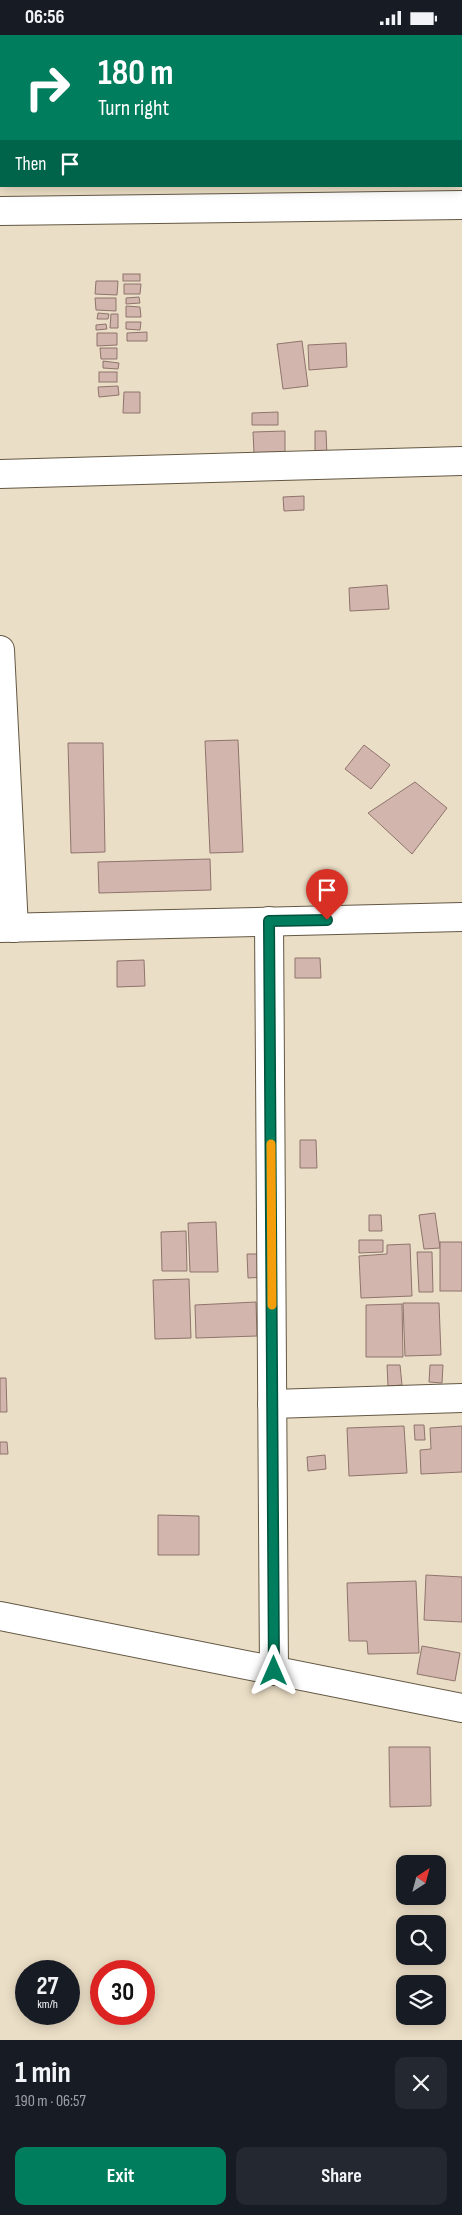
<!DOCTYPE html>
<html lang="en">
<head>
<meta charset="utf-8">
<style>
  :root { --surface:#171b24; --page:#242831; --text:#f1f3f6; --muted:#9ea1a6; --accent:#007d5d }
  body { margin:0; font-family:"Sofia Sans Condensed",sans-serif; background:var(--page); color:var(--text); height:100vh; display:flex; flex-direction:column; font-size:19px; white-space:nowrap }
  * { box-sizing:border-box; margin:0 }
  p { font-size:16px; color:var(--muted) }
  .icon { flex:none; width:28px; height:28px; fill:none; stroke:currentColor; stroke-width:2; stroke-linecap:round; stroke-linejoin:round }
  .map { position:relative; height:2005px; overflow:hidden }
  .side { display:flex; flex-direction:column; background:var(--surface); flex:1 }
  .side>* { flex:none }
  .banner { position:absolute; left:0px; top:0px; width:462px; height:152px; box-shadow:0 2px 12px #0003; background:#007d5d; color:#fff; overflow:hidden }
  .needle { width:32px; rotate:36deg }
  .buttons { position:absolute; left:396px; top:1820px; display:grid; gap:10px }
  .buttons a { display:grid; place-items:center; width:50px; height:50px; border-radius:10px; background:var(--surface); box-shadow:0 2px 12px #0003; font-size:25px }
  .speed { position:absolute; left:15px; top:1925px; display:flex; gap:10px; font-size:25px; font-weight:700; text-align:center }
  .speed>* { display:grid; place-content:center; width:65px; height:65px; border-radius:50%; background:var(--surface); box-shadow:0 2px 12px #0003; line-height:1 }
  .speed small { font-size:12px; font-weight:400 }
  .speed .limit { border:8px solid #d22; background:#fff; color:#111 }
  .pin { position:absolute; display:grid; place-items:center; width:42px; height:42px; color:#fff; margin:-51px -21px; border-radius:50% 50% 50% 0; rotate:-45deg; box-shadow:0 0 5px #0007 }
  .pin .icon { rotate:45deg }
  .me { position:absolute; width:55px; margin:-28px; rotate:0deg; stroke-linejoin:round; filter:drop-shadow(0 0 4px #0008) }
  .turn { display:flex; align-items:center; gap:18px; height:105px; padding:0 15px; font-size:22px }
  .turn .icon { width:65px; height:65px; stroke-width:2.5 }
  .turn b { display:block; font-size:35px; line-height:42px }
  .then { display:flex; align-items:center; height:48px; padding:0 15px; background:#0003; gap:10px; font-size:19px }
  .round { display:grid; place-items:center; flex:none; width:52px; height:52px; border-radius:10px; background:var(--page) }
  .headline { display:flex; align-items:center; justify-content:space-between; height:85px; padding:0 15px }
  h1 { font-size:30px; font-weight:700; line-height:38px }
  .primary-button { display:flex; gap:10px; margin-top:auto; padding:10px 15px }
  .primary-button a { flex:1; height:58px; border-radius:10px; background:var(--accent); color:#fff; font-size:20px; font-weight:700; line-height:58px; text-align:center }
  .primary-button a+a { background:var(--page); color:var(--text) }
  .status { display:flex; justify-content:space-between; align-items:center; height:35px; padding:0 25px; background:var(--surface); direction:ltr }
  .status svg { height:14px; fill:currentColor }
  .map>svg:first-child { display:block }
  .building { fill:#d2b5ac; stroke:#8e746c }
  .lines { fill:none; stroke-linecap:round; stroke-linejoin:round }
  .minor-casing { stroke:#645844; stroke-width:30 }
  .minor { stroke:#fff; stroke-width:28 }
  .route-casing { stroke:#00513c; stroke-width:12 }
  .route { stroke:#007d5d; stroke-width:9 }
  .slow { stroke:#f59e0b; stroke-width:9 }
</style>
</head>
<body>
<div class="status"><b>06:56</b><svg viewBox="0 0 49 12"><path d="M0 12V9h3v3zM5 12V6h3v6zM10 12V3h3v9zM15 12V0h3v12zM26 1h20v11H26zM47 4h2v5h-2z"/></svg></div>
<div class="map">
<svg width="462" height="2005" viewBox="0 0 462 2005">
  <rect width="100%" height="100%" fill="#ebdec6"/>
  <g class="building">
    <rect x="123" y="239" width="17" height="7"/>
    <path d="M96,246H118L117,260L95,259Z"/>
    <path d="M124,249H141L140,259H124Z"/>
    <path d="M139,262L140,268L126,269V263Z"/>
    <path d="M95,263H116V276L96,275Z"/>
    <path d="M126,271L140,272L141,282H126Z"/>
    <path d="M98,278L109,279L108,284H97Z"/>
    <path d="M111,279H118V293H110Z"/>
    <path d="M126,287H141L140,295L126,294Z"/>
    <path d="M106,289L107,294L96,295V290Z"/>
    <path d="M147,297V306H127V298Z"/>
    <path d="M97,298H117V310L97,311Z"/>
    <path d="M302,306L308,351L283,354L277,309Z"/>
    <path d="M346,308L347,332L309,335L308,310Z"/>
    <path d="M100,313H117V324H101Z"/>
    <path d="M103,326L119,328L118,334L103,333Z"/>
    <rect x="99" y="337" width="18" height="10"/>
    <path d="M118,351L119,360L99,362L98,352Z"/>
    <path d="M124,357H140V378H123Z"/>
    <path d="M278,377V390H252V378Z"/>
    <path d="M285,396V417L254,418L253,397Z"/>
    <path d="M315,396H326L327,421H315Z"/>
    <path d="M304,461V475L284,476L283,462Z"/>
    <path d="M387,550L389,574L350,576L349,553Z"/>
    <path d="M238,705L243,817L210,818L205,706Z"/>
    <path d="M68,708H103L105,817L71,818Z"/>
    <path d="M364,710L390,730L371,754L345,734Z"/>
    <path d="M415,747L447,773L412,819L368,778Z"/>
    <path d="M210,824L211,855L99,858L98,827Z"/>
    <path d="M295,923H320L321,943H295Z"/>
    <path d="M144,925L145,951L117,952V926Z"/>
    <path d="M300,1105H316L317,1133H300Z"/>
    <path d="M435,1178L440,1213L424,1214L419,1180Z"/>
    <path d="M369,1180H381L382,1196H369Z"/>
    <path d="M216,1187L218,1237H190L188,1188Z"/>
    <path d="M186,1196L187,1236H162L161,1197Z"/>
    <path d="M359,1205H383V1217L359,1218Z"/>
    <rect x="440" y="1207" width="22" height="49"/>
    <path d="M410,1209L412,1261L361,1263L359,1221L387,1219V1210Z"/>
    <path d="M417,1217H432L433,1257H419Z"/>
    <path d="M247,1219H264L265,1242L248,1243Z"/>
    <path d="M189,1244L191,1303L155,1304L153,1245Z"/>
    <path d="M256,1267L257,1301L196,1303L195,1270Z"/>
    <path d="M403,1268H439L441,1320L405,1321Z"/>
    <path d="M402,1269L403,1322H366V1270Z"/>
    <path d="M387,1330H400L402,1350L388,1351Z"/>
    <path d="M430,1330H443L442,1348L429,1347Z"/>
    <path d="M0,1343H6L7,1377H0Z"/>
    <path d="M414,1390H424L425,1405H415Z"/>
    <path d="M404,1391L407,1438L349,1441L347,1393Z"/>
    <path d="M462,1391V1437L421,1439L420,1415L431,1414L430,1393Z"/>
    <path d="M0,1407H7L8,1419H0Z"/>
    <path d="M325,1420L326,1434L308,1436L307,1422Z"/>
    <path d="M158,1480L199,1481V1520H158Z"/>
    <path d="M426,1540L462,1542V1587L424,1585Z"/>
    <path d="M416,1546L419,1618L368,1619L367,1606H349L347,1548Z"/>
    <path d="M422,1611L460,1618L455,1646L417,1639Z"/>
    <path d="M389,1712H430L431,1771L390,1772Z"/>
  </g>
  <g class="lines">
    <g class="minor-casing">
      <g id="minor">
        <path d="M0,176L462,170"/>
        <path d="M0,439L462,426"/>
        <path d="M0,615L14,893"/>
        <path d="M269,886L274,1636"/>
        <path d="M0,893L462,882"/>
        <path d="M272,1369L462,1363"/>
        <path d="M0,1581L462,1673"/>
      </g>
    </g>
    <use href="#minor" class="minor"/>
  </g>
  <g class="lines">
    <g class="route-casing">
      <path id="route" d="M274,1636L269,886L327,885"/>
    </g>
    <use href="#route" class="route"/>
    <path class="slow" d="M271,1109L272,1270"/>
  </g>
</svg>
<div class="buttons">
<a><svg class="needle" viewBox="-14 -14 28 28"><path d="M0-13l5 13h-10z" fill="#e53935"/><path d="M0 13l5-13h-10z" fill="#9ea1a6"/></svg></a>
<a><svg class="icon" aria-label="search" viewBox="0 0 24 24"><circle cx="10" cy="10" r="6"/><path d="M15 15l6 6"/></svg></a>
<a><svg class="icon" aria-label="layers" viewBox="0 0 24 24"><path d="M12 4l9 5-9 5-9-5zM3 14l9 5 9-5"/></svg></a>
</div>
<div class="speed"><div>27<small>km/h</small></div><div class="limit">30</div></div>
<div class="pin" style="left:327px;top:885px;background:#d93025"><svg class="icon" aria-label="arrive" viewBox="0 0 24 24"><path d="M6 21V4h12l-3 4 3 4H6"/></svg></div>
<svg class="me" style="left:274px;top:1636px" viewBox="-20 -20 40 40"><path d="M0-17L14 15 0 8-14 15z" fill="#007d5d" stroke="#fff" stroke-width="4"/></svg>
<div class="banner">
<div class="turn"><svg class="icon" aria-label="right" viewBox="0 0 24 24"><path d="M7 20v-9h11M14 6l5 5-5 5"/></svg><div><b>180 m</b>Turn right</div></div>
<div class="then">Then<svg class="icon" aria-label="arrive" viewBox="0 0 24 24"><path d="M6 21V4h12l-3 4 3 4H6"/></svg></div>
</div>
</div>
<section class="side">
<div class="headline"><div><h1>1 min</h1><p>190 m · 06:57</p></div><a class="round"><svg class="icon" aria-label="close" viewBox="0 0 24 24"><path d="M6 6l12 12M18 6L6 18"/></svg></a></div>
<div class="primary-button"><a>Exit</a><a>Share</a></div>
</section>
</body>
</html>
